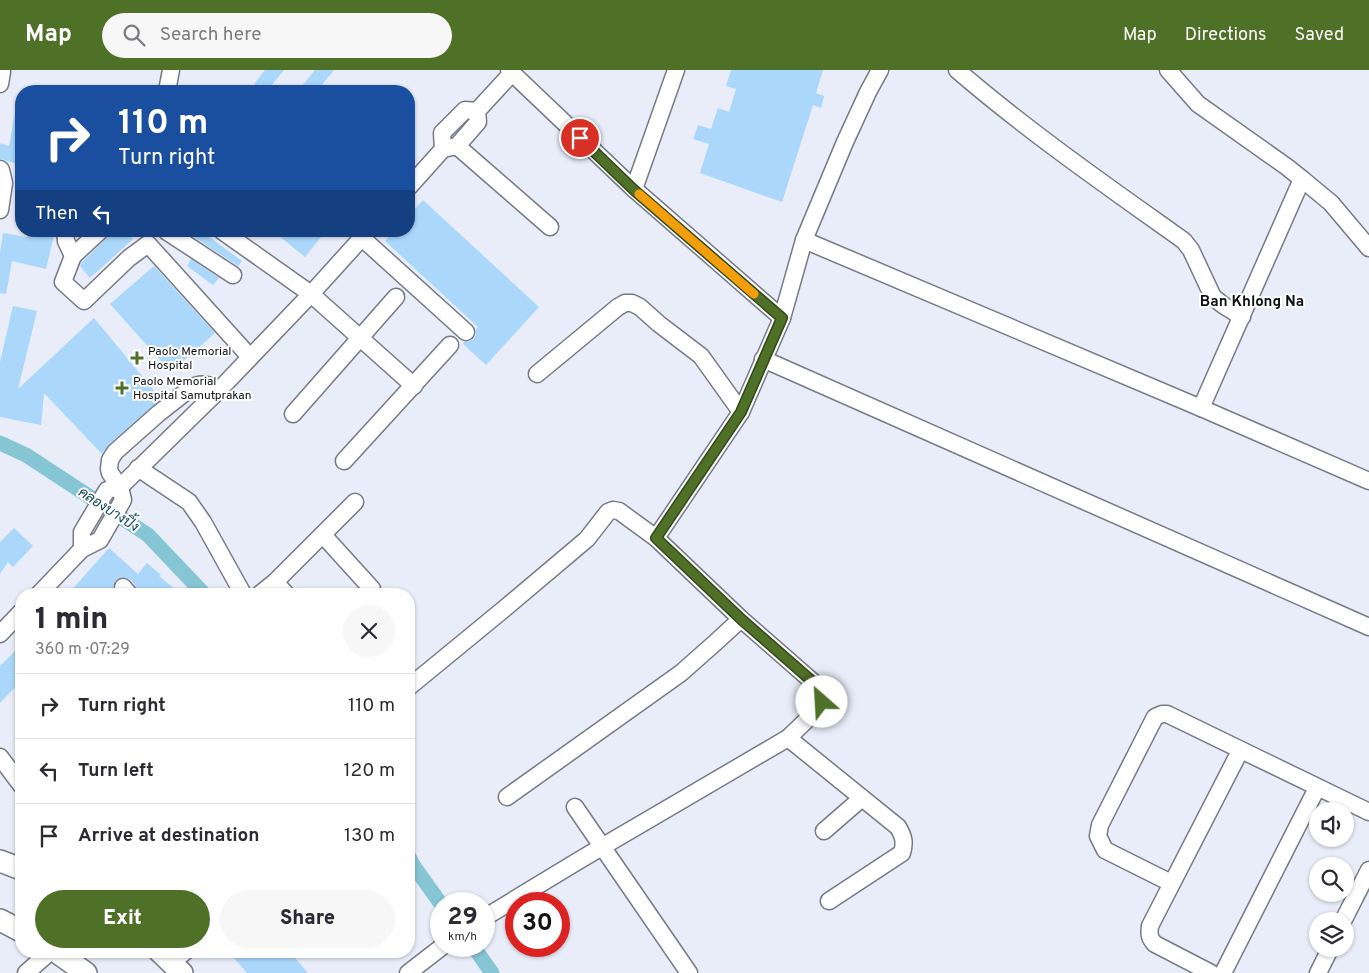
<!DOCTYPE html>
<html lang="en">
<head>
<meta charset="utf-8">
<style>
  :root { --surface:#fff; --page:#f7f7f7; --text:#2b2b33; --muted:#7c7c81; --line:#e1e1e2; --accent:#4e7027 }
  body { margin:0; font-family:Overpass,Sarabun,sans-serif; background:var(--page); color:var(--text); height:100vh; display:flex; flex-direction:column; font-size:19px; white-space:nowrap }
  * { box-sizing:border-box; margin:0 }
  p { font-size:16px; color:var(--muted) }
  .icon { flex:none; width:28px; height:28px; fill:none; stroke:currentColor; stroke-width:2; stroke-linecap:round; stroke-linejoin:round }
  .map { position:relative; flex:1; overflow:hidden }
  .sheet { position:absolute; left:15px; top:518px; width:400px; height:370px; display:flex; flex-direction:column; background:var(--surface); border-radius:20px; box-shadow:0 1px 4px #0004 }
  .sheet>* { flex:none }
  .guide { position:absolute; left:15px; top:15px; width:400px; height:152px; border-radius:20px; box-shadow:0 1px 4px #0004; background:#1a4fa0; color:#fff; overflow:hidden }
  .buttons { position:absolute; left:1309px; top:732px; display:grid; gap:10px }
  .buttons a { display:grid; place-items:center; width:45px; height:45px; border-radius:50%; background:var(--surface); box-shadow:0 1px 4px #0004; font-size:25px }
  .speed { position:absolute; left:430px; top:822px; display:flex; gap:10px; font-size:25px; font-weight:700; text-align:center }
  .speed>* { display:grid; place-content:center; width:65px; height:65px; border-radius:50%; background:var(--surface); box-shadow:0 1px 4px #0004; line-height:1 }
  .speed small { font-size:12px; font-weight:400 }
  .speed .limit { border:8px solid #d22; background:#fff; color:#111 }
  .pin { position:absolute; display:grid; place-items:center; width:42px; height:42px; color:#fff; margin:-21px; border:2px solid #fff; border-radius:50%; box-shadow:0 1px 5px #0007 }
  .me { position:absolute; width:55px; margin:-28px; rotate:334deg; stroke-linejoin:round; filter:drop-shadow(0 0 4px #0008) }
  .turn { display:flex; align-items:center; gap:18px; height:105px; padding:0 20px; font-size:22px }
  .turn .icon { width:65px; height:65px; stroke-width:2.5 }
  .turn b { display:block; font-size:35px; line-height:42px }
  .then { display:flex; align-items:center; height:48px; padding:0 20px; background:#0003; gap:10px; font-size:19px }
  .round { display:grid; place-items:center; flex:none; width:52px; height:52px; border-radius:26px; background:var(--page) }
  .summary { display:flex; align-items:center; justify-content:space-between; height:85px; padding:0 20px }
  h1 { font-size:30px; font-weight:800; line-height:38px }
  .button { display:flex; gap:10px; margin-top:auto; padding:10px 20px }
  .button a { flex:1; height:58px; border-radius:30px; background:var(--accent); color:#fff; font-size:20px; font-weight:800; line-height:58px; text-align:center }
  .button a+a { background:var(--page); color:var(--text) }
  ul { padding:0; list-style:none }
  li { display:flex; align-items:center; gap:15px; height:65px; padding:0 20px; border-top:1px solid var(--line) }
  li div { flex:1 }
  li b { display:block; font-size:19px }
  li em { font-style:normal }
  header { display:flex; align-items:center; gap:30px; box-sizing:border-box; height:70px; padding:0 25px; background:var(--accent); color:#fff }
  header strong { font-size:24px }
  nav { display:flex; gap:28px; margin-inline-start:auto; font-size:18px }
  .search { width:350px; height:45px; background:var(--page); display:flex; align-items:center; gap:12px; box-sizing:border-box; padding:0 18px; border-radius:28px; color:var(--muted); font-size:19px }
  .map>svg:first-child { display:block }
  .lines { fill:none; stroke-linecap:round; stroke-linejoin:round }
  .canal { stroke:#86c5d4; stroke-width:15 }
  .building { fill:#aad7fa }
  .minor-casing { stroke:#767a85; stroke-width:19 }
  .major-casing { stroke:#767a85; stroke-width:24 }
  .minor { stroke:#fff; stroke-width:16 }
  .major { stroke:#fff; stroke-width:21 }
  .route-casing { stroke:#334919; stroke-width:12 }
  .route { stroke:#4e7027; stroke-width:9 }
  .slow { stroke:#f59e0b; stroke-width:9 }
  .poi-dot { fill:#4e7027; stroke:#fff; stroke-width:2 }
  .labels { text-anchor:middle; stroke-width:4; stroke-linejoin:round; paint-order:stroke }
  .poi-label { font-size:12px; fill:#0e0f13; stroke:#fff; text-anchor:start }
  .water-label { font-size:14px; font-style:italic; fill:#0f4853; stroke:#fff }
  .quarter-label { font-size:15px; font-weight:bold; fill:#0e0f13; stroke:#fff }
</style>
</head>
<body>
<header>
<strong>Map</strong>
<div class="search"><svg class="icon" aria-label="search" viewBox="0 0 24 24"><circle cx="10" cy="10" r="6"/><path d="M15 15l6 6"/></svg>Search here</div>
<nav><a>Map</a><a>Directions</a><a>Saved</a></nav>
</header>
<div class="map">
<svg width="1369" height="903" viewBox="0 0 1369 903">
  <rect width="100%" height="100%" fill="#e8edf9"/>
  <g class="lines">
    <g class="canal">
      <path d="M0,373L26,385L148,465L204,524"/>
      <path d="M409,787L413,795L441,834"/>
      <path d="M473,876L492,903"/>
    </g>
  </g>
  <g class="building">
    <path d="M265,0H284L267,21H262L254,14Z"/>
    <path d="M315,0H334L317,21H298Z"/>
    <path d="M731,0H823L816,23L824,26L821,38L813,35L782,132L700,103L709,74L693,69L698,55L711,59L718,38L729,42L736,19L726,16Z"/>
    <path d="M15,43L21,44V95L0,89V73L9,76Z"/>
    <path d="M423,130L539,237L486,295L463,274L464,272L470,271L473,269L476,265V259L478,257L385,171L394,161H409V145Z"/>
    <path d="M28,161H55L46,199L12,191L6,224L0,223V183L3,163L27,167Z"/>
    <path d="M110,161H126L133,169L90,208L80,196L82,192L107,168Z"/>
    <path d="M185,161H201L242,191L238,196Z"/>
    <path d="M273,161H326L305,187Z"/>
    <path d="M191,189L219,208L213,215L187,196Z"/>
    <path d="M154,196L215,263L171,302L110,234Z"/>
    <path d="M13,236L37,241L18,319L94,248L161,329L108,375L102,384L44,323L41,355L0,347V292Z"/>
    <path d="M14,458L33,476L13,497L8,492L0,504V472Z"/>
    <path d="M109,478L138,504L147,493L161,505L159,506L181,524H139L137,518L131,510L127,508L122,507L117,509L114,513L113,518L116,524H68Z"/>
    <path d="M21,575V611L0,633V596Z"/>
    <path d="M228,881H289L308,903H247Z"/>
  </g>
  <g class="lines">
    <g class="minor-casing">
      <g id="minor">
        <path d="M509,0L634,119L782,248"/>
        <path d="M957,0C1029,62 1107,116 1184,171L1191,180L1213,227L1223,235L1242,247"/>
        <path d="M1168,0L1198,34L1287,97L1302,109L1201,338"/>
        <path d="M0,14L2,2"/>
        <path d="M167,21L171,0"/>
        <path d="M457,76L550,157"/>
        <path d="M443,79L442,63L465,40L477,41L512,3L513,0"/>
        <path d="M0,99L1,100L4,113L0,140"/>
        <path d="M1302,109L1331,133L1369,178"/>
        <path d="M409,117L443,79L457,76L478,52L477,41"/>
        <path d="M634,119L676,0"/>
        <path d="M65,161L66,171L73,186L63,212L84,231L129,188L148,174L250,287"/>
        <path d="M166,161L233,205"/>
        <path d="M222,161L311,224L414,316"/>
        <path d="M362,168L466,262"/>
        <path d="M804,170L1201,338L1369,411"/>
        <path d="M73,186L100,161"/>
        <path d="M763,289L1369,557"/>
        <path d="M537,304L618,237L625,233H632L640,237L659,254L701,286L741,342"/>
        <path d="M293,344L396,227"/>
        <path d="M344,391L450,275"/>
        <path d="M138,398L189,432L203,452L243,524"/>
        <path d="M323,465L372,519"/>
        <path d="M656,468L741,342L782,248L804,170L845,72L868,22L880,0"/>
        <path d="M82,479V462L107,420L120,417L220,319L311,224L368,161"/>
        <path d="M275,512L286,524"/>
        <path d="M123,517L129,524"/>
        <path d="M39,524L82,479L100,470L123,430L120,417L110,403L109,399L110,390L115,382L159,343L191,318C201,312 209,315 220,319"/>
        <path d="M260,524L275,512L355,432"/>
        <path d="M0,564L21,542"/>
        <path d="M409,617L504,539L587,469L608,442L613,440L619,441L656,468L741,549L821,619L824,625L822,631L817,640L788,668L583,788L484,848"/>
        <path d="M788,668L898,757C904,767 905,773 902,783L829,831"/>
        <path d="M0,687L21,715"/>
        <path d="M507,727L681,603L716,572L741,549"/>
        <path d="M575,737L689,903"/>
        <path d="M824,761L862,728"/>
        <path d="M1171,813L1105,780L1098,766L1100,755L1155,647L1162,644H1167L1369,742"/>
        <path d="M1343,851L1369,800"/>
        <path d="M172,892L186,881"/>
        <path d="M26,903L51,881"/>
        <path d="M408,903L443,876"/>
        <path d="M1211,903L1155,874C1149,868 1149,864 1150,856L1240,681"/>
        <path d="M1223,903L1317,718"/>
        <path d="M1318,903L1330,879"/>
      </g>
    </g>
    <g class="major-casing">
      <g id="major">
        <path d="M0,791L21,799"/>
        <path d="M0,850L21,861"/>
        <path d="M55,881L86,903"/>
        <path d="M159,881L182,903"/>
      </g>
    </g>
    <use href="#minor" class="minor"/>
    <use href="#major" class="major"/>
  </g>
  <g class="lines">
    <g class="route-casing">
      <path id="route" d="M580,68L634,120L782,248L741,342L656,468L741,549L821,619L824,625L822,632"/>
    </g>
    <use href="#route" class="route"/>
    <path class="slow" d="M639,124L754,224"/>
  </g>
  <g class="poi-dot">
    <path d="M134.5 280.5h5v5h5v5h-5v5h-5v-5h-5v-5h5z"/>
    <path d="M119.5 310.5h5v5h5v5h-5v5h-5v-5h-5v-5h5z"/>
  </g>
  <g class="labels">
    <g class="poi-label">
      <text x="148" y="285">Paolo Memorial<tspan x="148" dy="14">Hospital</tspan></text>
      <text x="133" y="315">Paolo Memorial<tspan x="133" dy="14">Hospital Samutprakan</tspan></text>
    </g>
    <g class="water-label">
      <text transform="translate(109 439) rotate(33)" y="5">คลองบางปิ้ง</text>
    </g>
    <g class="quarter-label">
      <text x="1252" y="236">Ban Khlong Na</text>
    </g>
  </g>
</svg>
<div class="buttons">
<a><svg class="icon" aria-label="sound" viewBox="0 0 24 24"><path d="M4 9h4l5-4v14l-5-4H4zM17 9q2 3 0 6"/></svg></a>
<a><svg class="icon" aria-label="search" viewBox="0 0 24 24"><circle cx="10" cy="10" r="6"/><path d="M15 15l6 6"/></svg></a>
<a><svg class="icon" aria-label="layers" viewBox="0 0 24 24"><path d="M12 4l9 5-9 5-9-5zM3 14l9 5 9-5"/></svg></a>
</div>
<div class="speed"><div>29<small>km/h</small></div><div class="limit">30</div></div>
<div class="pin" style="left:580px;top:68px;background:#d93025"><svg class="icon" aria-label="arrive" viewBox="0 0 24 24"><path d="M6 21V4h12l-3 4 3 4H6"/></svg></div>
<svg class="me" style="left:822px;top:632px" viewBox="-20 -20 40 40"><circle r="19" fill="#fff"/><path d="M0-13L10 11 0 6-10 11z" fill="#4e7027"/></svg>
<div class="guide">
<div class="turn"><svg class="icon" aria-label="right" viewBox="0 0 24 24"><path d="M7 20v-9h11M14 6l5 5-5 5"/></svg><div><b>110 m</b>Turn right</div></div>
<div class="then">Then<svg class="icon" aria-label="left" viewBox="0 0 24 24"><path d="M17 20v-9H6M10 6l-5 5 5 5"/></svg></div>
</div>
<section class="sheet">
<div class="summary"><div><h1>1 min</h1><p>360 m · 07:29</p></div><a class="round"><svg class="icon" aria-label="close" viewBox="0 0 24 24"><path d="M6 6l12 12M18 6L6 18"/></svg></a></div>
<ul>
<li><svg class="icon" aria-label="right" viewBox="0 0 24 24"><path d="M7 20v-9h11M14 6l5 5-5 5"/></svg><div><b>Turn right</b></div><em>110 m</em></li>
<li><svg class="icon" aria-label="left" viewBox="0 0 24 24"><path d="M17 20v-9H6M10 6l-5 5 5 5"/></svg><div><b>Turn left</b></div><em>120 m</em></li>
<li><svg class="icon" aria-label="arrive" viewBox="0 0 24 24"><path d="M6 21V4h12l-3 4 3 4H6"/></svg><div><b>Arrive at destination</b></div><em>130 m</em></li>
</ul>
<div class="button"><a>Exit</a><a>Share</a></div>
</section>
</div>
</body>
</html>
